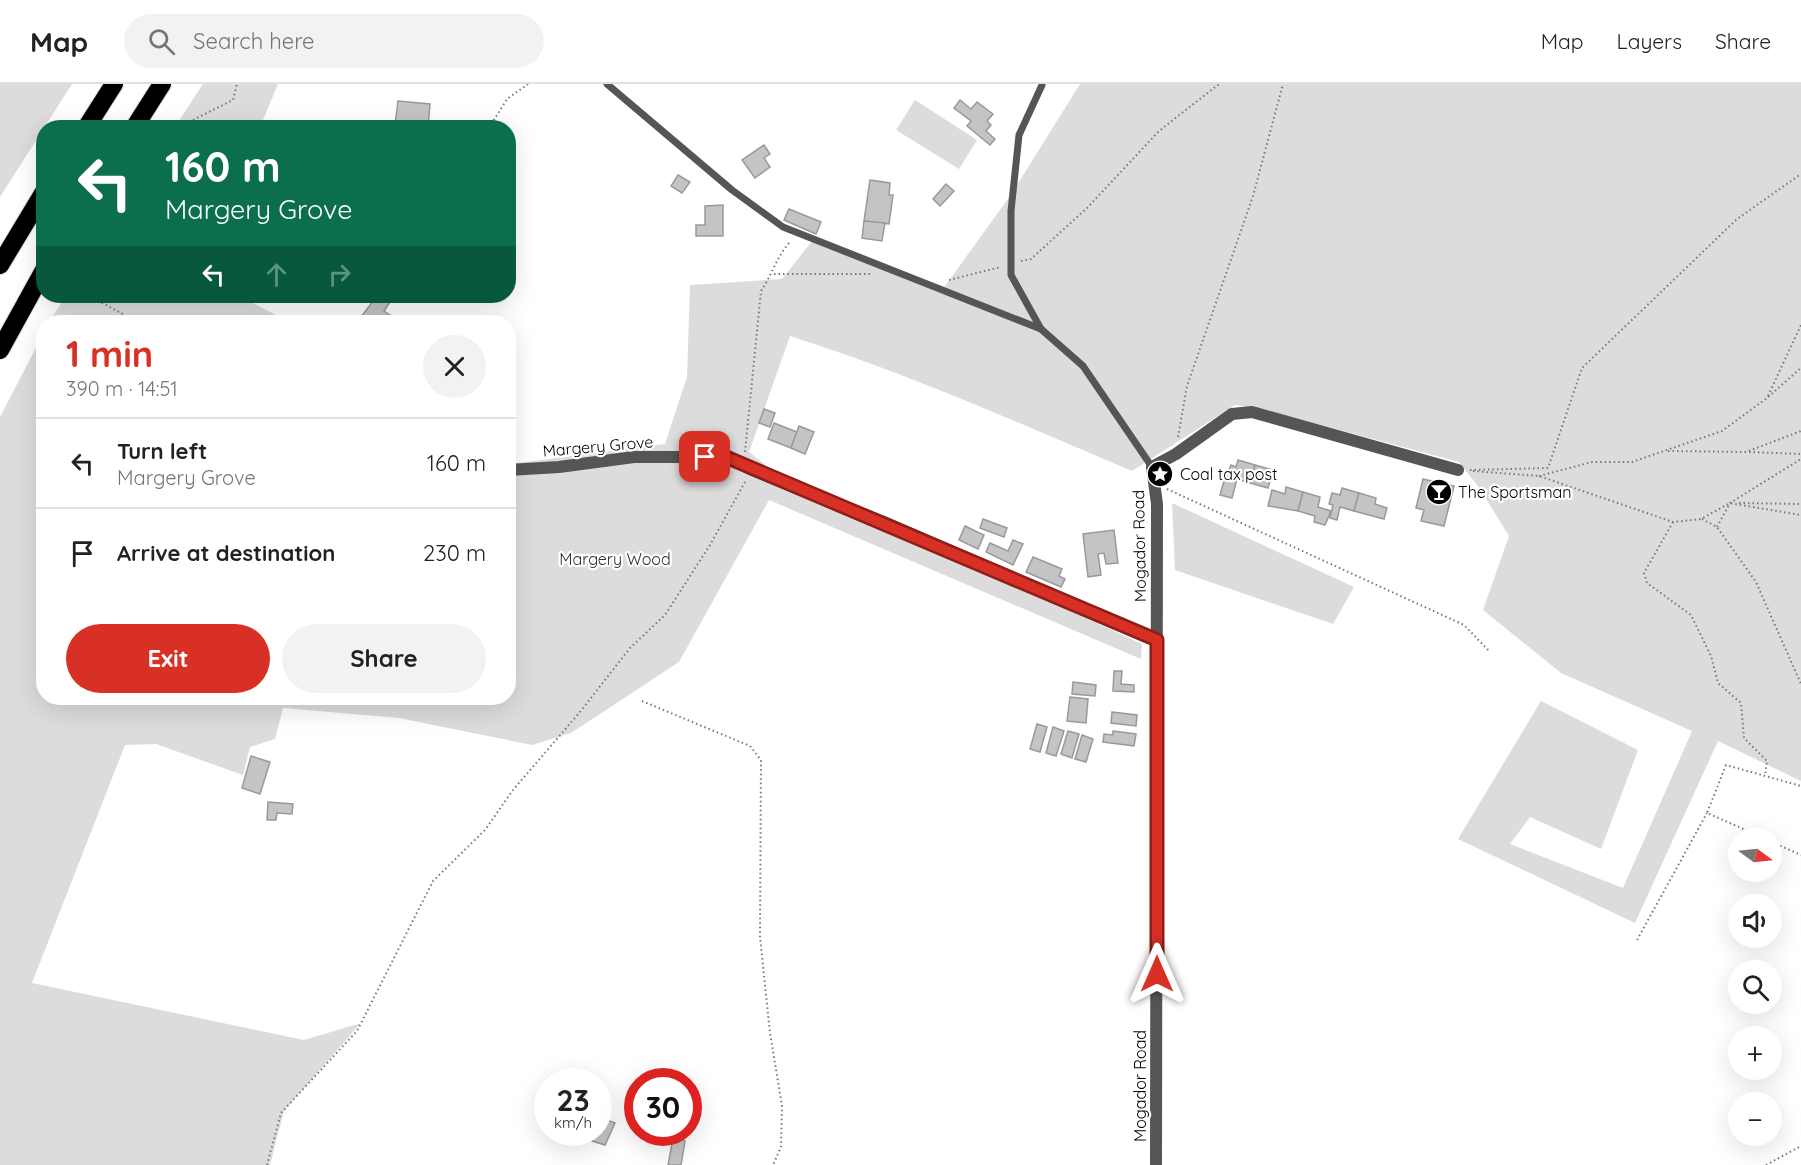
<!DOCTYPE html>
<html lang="en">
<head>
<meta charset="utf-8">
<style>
  :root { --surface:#fff; --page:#f2f2f2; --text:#222; --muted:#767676; --line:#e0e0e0; --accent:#d93025 }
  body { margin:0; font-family:Quicksand,sans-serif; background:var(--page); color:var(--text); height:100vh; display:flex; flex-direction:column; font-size:22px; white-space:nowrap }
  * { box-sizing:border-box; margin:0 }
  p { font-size:20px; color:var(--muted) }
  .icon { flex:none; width:33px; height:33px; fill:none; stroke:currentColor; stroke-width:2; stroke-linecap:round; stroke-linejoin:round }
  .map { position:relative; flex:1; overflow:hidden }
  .sheet { position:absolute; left:36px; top:231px; width:480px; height:390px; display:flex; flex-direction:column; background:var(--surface); border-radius:24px; box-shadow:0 6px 24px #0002 }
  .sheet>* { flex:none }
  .top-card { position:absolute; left:36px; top:36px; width:480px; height:183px; border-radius:24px; box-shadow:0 6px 24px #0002; background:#0b6e4f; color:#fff; overflow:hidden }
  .needle { width:39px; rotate:105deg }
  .tools { position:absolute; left:1728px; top:744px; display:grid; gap:12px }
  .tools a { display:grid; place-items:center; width:54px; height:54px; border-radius:50%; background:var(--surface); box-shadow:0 6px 24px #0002; font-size:30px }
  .speed { position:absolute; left:534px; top:984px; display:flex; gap:12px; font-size:30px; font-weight:700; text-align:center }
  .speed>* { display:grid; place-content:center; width:78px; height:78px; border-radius:50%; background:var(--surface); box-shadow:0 6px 24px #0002; line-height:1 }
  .speed small { font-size:15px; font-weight:400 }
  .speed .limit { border:9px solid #d22; background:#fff; color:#111 }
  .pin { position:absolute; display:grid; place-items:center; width:51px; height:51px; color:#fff; margin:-26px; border-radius:12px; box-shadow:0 3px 9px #0006 }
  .me { position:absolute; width:66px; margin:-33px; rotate:0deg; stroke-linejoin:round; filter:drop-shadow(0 0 4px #0008) }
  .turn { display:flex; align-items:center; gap:21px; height:126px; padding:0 30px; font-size:27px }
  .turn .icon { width:78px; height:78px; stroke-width:2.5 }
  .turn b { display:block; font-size:42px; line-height:51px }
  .lanes { display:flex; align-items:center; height:57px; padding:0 30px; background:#0003; justify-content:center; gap:30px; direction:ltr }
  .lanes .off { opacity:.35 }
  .round { display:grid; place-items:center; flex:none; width:63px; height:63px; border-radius:32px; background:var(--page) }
  .summary { display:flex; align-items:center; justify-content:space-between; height:102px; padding:0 30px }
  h1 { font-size:36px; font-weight:800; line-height:45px; color:var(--accent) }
  .cta { display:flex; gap:12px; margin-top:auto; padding:12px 30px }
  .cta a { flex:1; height:69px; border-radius:36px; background:var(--accent); color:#fff; font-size:24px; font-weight:800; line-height:69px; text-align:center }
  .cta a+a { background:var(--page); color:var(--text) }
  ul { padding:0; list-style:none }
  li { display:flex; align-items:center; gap:18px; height:90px; padding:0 30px; border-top:2px solid var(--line) }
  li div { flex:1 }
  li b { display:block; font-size:22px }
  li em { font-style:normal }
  header { display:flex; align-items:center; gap:36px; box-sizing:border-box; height:84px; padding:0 30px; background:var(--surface); border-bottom:2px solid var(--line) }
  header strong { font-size:28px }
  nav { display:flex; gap:33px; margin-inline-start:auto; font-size:21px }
  .search { width:420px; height:54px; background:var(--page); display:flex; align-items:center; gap:15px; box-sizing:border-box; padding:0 21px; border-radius:33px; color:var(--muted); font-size:22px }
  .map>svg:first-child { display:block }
  .green { fill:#dcdcdc }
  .building { fill:#c4c4c4; stroke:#999; stroke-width:1.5 }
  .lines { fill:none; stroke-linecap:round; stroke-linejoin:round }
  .motorway-casing { stroke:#dbdbdb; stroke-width:20 }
  .path { stroke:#777; stroke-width:2; stroke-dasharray:1.5 3; stroke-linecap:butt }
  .service { stroke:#555; stroke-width:7 }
  .minor { stroke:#555; stroke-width:12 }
  .motorway { stroke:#000; stroke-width:18 }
  .route-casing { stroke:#8d1f18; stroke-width:15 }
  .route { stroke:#d93025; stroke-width:10 }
  .labels { text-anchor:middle; stroke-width:4.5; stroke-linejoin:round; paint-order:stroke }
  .street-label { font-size:16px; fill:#000; stroke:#fff }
  .poi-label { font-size:16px; fill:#000; stroke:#fff; text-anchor:start }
  .park-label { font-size:16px; fill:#333; stroke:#fff }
</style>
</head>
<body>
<header>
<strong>Map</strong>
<div class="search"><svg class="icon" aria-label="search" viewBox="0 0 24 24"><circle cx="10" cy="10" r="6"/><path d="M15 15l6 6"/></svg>Search here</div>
<nav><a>Map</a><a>Layers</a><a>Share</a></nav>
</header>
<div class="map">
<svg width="1801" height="1081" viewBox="0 0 1801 1081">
  <rect width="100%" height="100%" fill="#fff"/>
  <g class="green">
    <path d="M0,0H72L0,113Z"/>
    <path d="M203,0H278L260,43H175Z"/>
    <path d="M1080,0H1801V697L1718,657L1635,839L1458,755L1541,617L1638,666L1601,765L1530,733L1510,760L1623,804L1692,647L1561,589L1483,526L1509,452L1480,405L1459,378L1262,325L1235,321L1132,387C1019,339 907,289 790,252L749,368L782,394L1142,560L1141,575L769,416L679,578L571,649L532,661L399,634L283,624L275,655L250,663L243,691L156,660L125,661L32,899L304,956L361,939L284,1027L270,1081H0V333L43,250L44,614H508L509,380L665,360L687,293L690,201L782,195L812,157L940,209L1010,112Z"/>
    <path d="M915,16L977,56L959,85L896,46Z"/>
    <path d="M66,212H240L289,238H49Z"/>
    <path d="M1172,419L1354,503L1333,540L1175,486Z"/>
  </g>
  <g class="building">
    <path d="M960,16L971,25L977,18L993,30L987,37L991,41L986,47L995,55L990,61L967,42L971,37L954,24Z"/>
    <path d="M398,17L430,20L428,44L395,41Z"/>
    <path d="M764,61L770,70L764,74L770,83L755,94L742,76Z"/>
    <path d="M678,91L690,98L682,109L671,102Z"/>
    <path d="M870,96L890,99L889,111H893L889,140L864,137Z"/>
    <path d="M946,100L954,107L940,122L933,115Z"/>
    <path d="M723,121V152H696V141H705V122Z"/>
    <path d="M789,125L821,138L816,150L784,136Z"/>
    <path d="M864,137L885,139L882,157L862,154Z"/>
    <path d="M377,212H394L384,227L390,231L386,238H357Z"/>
    <path d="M764,325L775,329L770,343L759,339Z"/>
    <path d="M774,339L797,348L791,364L768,355Z"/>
    <path d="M799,342L814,348L805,370L791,364Z"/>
    <path d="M1238,376L1255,381L1250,399L1237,395L1232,414L1220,411L1227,386H1229L1231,381L1236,383Z"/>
    <path d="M1255,381L1273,386L1268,404L1250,399Z"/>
    <path d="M1423,395L1454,402L1444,442L1421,437L1424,426L1416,424Z"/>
    <path d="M1286,403L1303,408L1298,427L1268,422L1272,406L1285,410Z"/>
    <path d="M1342,404L1359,409L1354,427L1340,423L1337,436L1330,434L1333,421L1329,420L1332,409L1340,411Z"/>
    <path d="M1303,408L1320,413L1318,423L1331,427L1325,441L1314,438L1315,432L1298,427Z"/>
    <path d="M1359,409L1376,414L1375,420L1387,424L1384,435L1354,427Z"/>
    <path d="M983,435L1007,444L1004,453L980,444Z"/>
    <path d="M965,442L984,451L978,465L959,456Z"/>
    <path d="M1114,446L1118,479L1106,480L1104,469L1098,470L1101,491L1088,493L1083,450Z"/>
    <path d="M1013,456L1023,460L1013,481L986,468L990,459L1008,467Z"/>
    <path d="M1033,473L1062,485L1059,492L1065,495L1061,503L1026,488Z"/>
    <path d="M1114,587H1122L1121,600L1134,601V608L1113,607Z"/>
    <path d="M1073,598L1096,601L1095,612L1072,610Z"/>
    <path d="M1070,613L1088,615L1086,639L1067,637Z"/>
    <path d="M1112,628L1137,631L1136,642L1111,639Z"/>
    <path d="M1037,640L1047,643L1040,668L1030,665Z"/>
    <path d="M1053,643L1064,647L1056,672L1046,669Z"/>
    <path d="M1068,647L1079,650L1072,674L1061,670Z"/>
    <path d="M1113,647L1136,650L1134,662L1103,658L1104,650L1113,651Z"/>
    <path d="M1082,651L1093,655L1086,678L1075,675Z"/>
    <path d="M251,672L270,678L260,710L242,704Z"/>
    <path d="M268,718L293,720L292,730L277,729L276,736H267Z"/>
    <path d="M598,1033L615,1039L605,1061L592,1057L594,1048H598Z"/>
    <path d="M673,1054L685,1057L681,1081H668Z"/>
  </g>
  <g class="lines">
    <g class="motorway-casing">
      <g id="motorway">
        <path d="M86,44L114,0"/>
        <path d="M134,44L162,0"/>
        <path d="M0,181L44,108"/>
        <path d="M0,266L44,186"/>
      </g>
    </g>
    <g class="path">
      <path d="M177,44L233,16L237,0"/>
      <path d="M489,44L507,15L528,0"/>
      <path d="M1021,177L1031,175L1087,124L1159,47L1219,0"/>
      <path d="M774,190H870"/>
      <path d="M949,196L1001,183"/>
      <path d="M90,212L137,238"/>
      <path d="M1768,312L1801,241"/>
      <path d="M1178,353L1187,302L1253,112L1283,0"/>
      <path d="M1668,367L1746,368L1801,347"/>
      <path d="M745,368L761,207C772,191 777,172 790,158"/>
      <path d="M1749,368L1801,370"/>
      <path d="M1470,386L1548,384L1582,284L1737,135L1801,90"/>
      <path d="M1473,387L1539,392L1673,438L1701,435L1730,419L1801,431"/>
      <path d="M1539,392L1592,378H1632L1722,347L1767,314L1801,284"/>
      <path d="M1167,405L1464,541L1489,567"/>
      <path d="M1739,419L1801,420"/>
      <path d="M1702,435L1717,443L1756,498L1801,600"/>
      <path d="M1673,438L1644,489L1647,499L1691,531L1711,572L1718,599L1741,619L1744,654L1767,677L1765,692"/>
      <path d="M1717,443L1730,419L1801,375"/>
      <path d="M642,617L750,662L761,676L760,853L770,949L782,1022L781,1063L773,1081"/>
      <path d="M1764,754L1707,729L1726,681L1801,702"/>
      <path d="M1772,758L1801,771"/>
      <path d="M1637,856L1707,729"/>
      <path d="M267,1081L281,1029L357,947L433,797L485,746L513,706L580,628L630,564L665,531L710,461L745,398"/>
      <path d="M1766,1081L1801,1062"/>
    </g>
    <g class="service">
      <path d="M607,0L732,106L783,143L1041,245"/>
      <path d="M1042,1L1019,51L1011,127V191L1041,245L1083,282L1152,383"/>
    </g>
    <g class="minor">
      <path d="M508,386L559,383L634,373H726L752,386L884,438L1157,556"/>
      <path d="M1156,1081L1157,420L1152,383L1176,370L1232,330L1252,328L1458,386"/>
    </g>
    <use href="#motorway" class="motorway"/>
  </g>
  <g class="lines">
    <g class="route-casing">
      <path id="route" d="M705,373H726L1157,556V890"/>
    </g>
    <use href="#route" class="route"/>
  </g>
  <defs>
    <g id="sight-disc" transform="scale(1.35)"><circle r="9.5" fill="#000" stroke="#fff"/><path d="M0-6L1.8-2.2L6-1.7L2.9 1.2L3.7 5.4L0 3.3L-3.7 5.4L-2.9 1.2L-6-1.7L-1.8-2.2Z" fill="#fff"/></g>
    <g id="bar-disc" transform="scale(1.35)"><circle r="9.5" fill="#000" stroke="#fff"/><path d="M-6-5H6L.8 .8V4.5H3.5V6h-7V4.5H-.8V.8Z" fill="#fff"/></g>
  </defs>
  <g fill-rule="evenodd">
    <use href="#sight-disc" x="1160" y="390"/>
    <use href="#bar-disc" x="1439" y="408"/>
  </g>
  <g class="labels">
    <g class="street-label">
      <text transform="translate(598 362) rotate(-5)" y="6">Margery Grove</text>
      <text transform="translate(1139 462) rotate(-91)" y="6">Mogador Road</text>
      <text transform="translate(1140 1002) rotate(-90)" y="6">Mogador Road</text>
    </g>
    <g class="poi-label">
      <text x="1180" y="396">Coal tax post</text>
      <text x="1458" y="414">The Sportsman</text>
    </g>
    <g class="park-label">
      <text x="615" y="481">Margery Wood</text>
    </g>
  </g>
</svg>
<div class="tools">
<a><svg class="needle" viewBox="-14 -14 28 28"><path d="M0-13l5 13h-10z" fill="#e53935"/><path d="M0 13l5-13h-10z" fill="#767676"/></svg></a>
<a><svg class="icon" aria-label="sound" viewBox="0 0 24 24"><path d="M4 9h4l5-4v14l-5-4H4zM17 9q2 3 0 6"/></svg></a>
<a><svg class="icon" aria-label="search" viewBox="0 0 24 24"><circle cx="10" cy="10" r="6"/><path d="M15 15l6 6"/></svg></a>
<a>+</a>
<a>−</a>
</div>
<div class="speed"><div>23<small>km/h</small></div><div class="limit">30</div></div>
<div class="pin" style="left:705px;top:373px;background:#d93025"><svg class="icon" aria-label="arrive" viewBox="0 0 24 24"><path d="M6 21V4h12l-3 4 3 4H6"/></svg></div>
<svg class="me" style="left:1157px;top:890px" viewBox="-20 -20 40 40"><path d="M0-17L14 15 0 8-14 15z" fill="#d93025" stroke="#fff" stroke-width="4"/></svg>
<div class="top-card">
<div class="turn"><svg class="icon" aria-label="left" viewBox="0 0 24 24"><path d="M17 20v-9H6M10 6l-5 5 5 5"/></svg><div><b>160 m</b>Margery Grove</div></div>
<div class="lanes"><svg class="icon" aria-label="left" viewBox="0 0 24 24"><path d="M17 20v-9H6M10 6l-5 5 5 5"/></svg><svg class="icon off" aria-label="ahead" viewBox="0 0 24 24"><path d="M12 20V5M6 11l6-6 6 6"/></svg><svg class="icon off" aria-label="right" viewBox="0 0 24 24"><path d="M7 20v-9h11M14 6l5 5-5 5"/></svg></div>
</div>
<section class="sheet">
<div class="summary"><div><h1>1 min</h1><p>390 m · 14:51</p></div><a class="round"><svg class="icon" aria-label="close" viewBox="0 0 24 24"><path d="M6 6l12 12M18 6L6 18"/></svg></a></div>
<ul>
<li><svg class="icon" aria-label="left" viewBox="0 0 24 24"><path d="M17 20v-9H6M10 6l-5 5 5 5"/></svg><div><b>Turn left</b><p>Margery Grove</p></div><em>160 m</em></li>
<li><svg class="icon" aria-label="arrive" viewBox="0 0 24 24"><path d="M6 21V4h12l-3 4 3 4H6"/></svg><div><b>Arrive at destination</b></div><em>230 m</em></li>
</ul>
<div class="cta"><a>Exit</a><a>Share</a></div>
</section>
</div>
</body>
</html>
